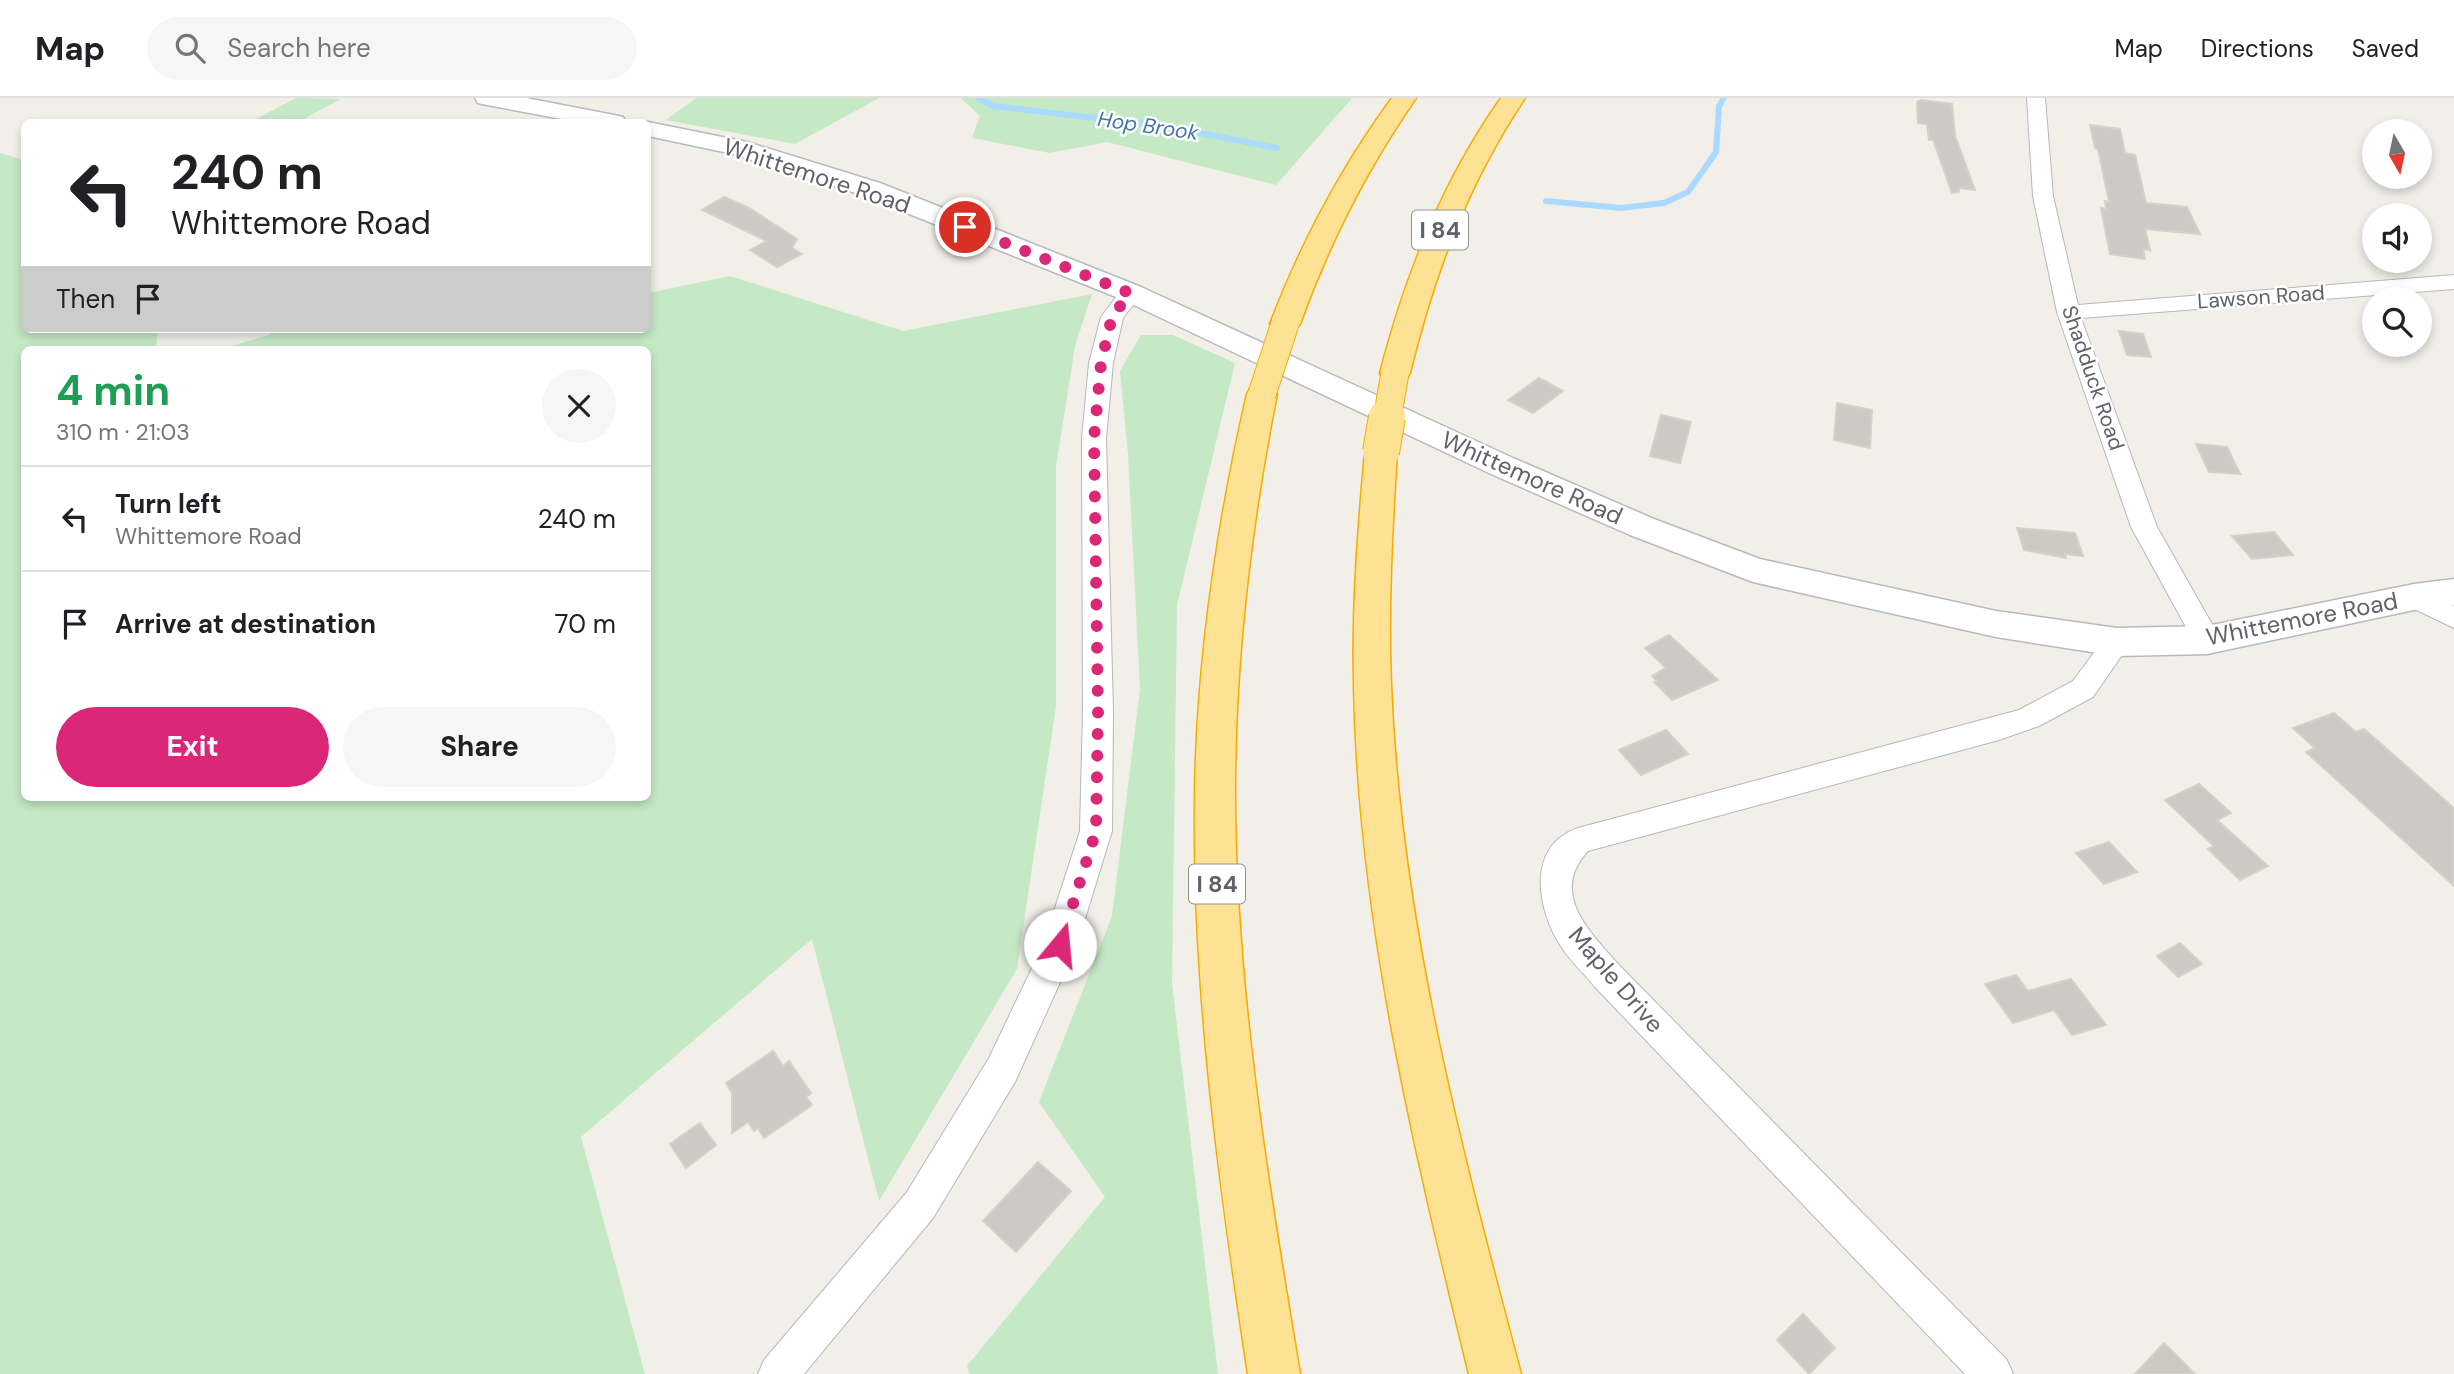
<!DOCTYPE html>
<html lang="en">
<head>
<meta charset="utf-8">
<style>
  :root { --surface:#fff; --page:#f6f6f6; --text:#202124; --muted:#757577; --line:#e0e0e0; --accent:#db2777 }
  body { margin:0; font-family:"DM Sans",sans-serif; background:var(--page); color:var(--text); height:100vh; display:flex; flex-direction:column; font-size:26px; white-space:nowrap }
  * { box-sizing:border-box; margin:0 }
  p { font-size:23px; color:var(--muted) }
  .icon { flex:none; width:38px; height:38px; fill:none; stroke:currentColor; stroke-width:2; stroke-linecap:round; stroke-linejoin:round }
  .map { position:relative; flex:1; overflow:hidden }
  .drawer { position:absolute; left:21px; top:248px; width:630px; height:455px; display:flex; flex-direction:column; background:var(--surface); border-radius:10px; box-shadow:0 4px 10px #0003 }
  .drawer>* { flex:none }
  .top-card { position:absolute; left:21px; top:21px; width:630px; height:214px; border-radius:10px; box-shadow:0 4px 10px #0003; background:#fff; color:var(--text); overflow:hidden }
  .needle { width:46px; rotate:171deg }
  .buttons { position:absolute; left:2362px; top:21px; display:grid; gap:14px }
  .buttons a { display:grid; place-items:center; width:70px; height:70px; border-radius:50%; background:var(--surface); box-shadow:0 4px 10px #0003; font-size:35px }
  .pin { position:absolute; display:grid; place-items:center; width:60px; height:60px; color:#fff; margin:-30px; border:4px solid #fff; border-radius:50%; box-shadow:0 2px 7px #0007 }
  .me { position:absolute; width:77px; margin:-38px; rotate:17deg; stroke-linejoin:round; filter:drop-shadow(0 0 5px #0008) }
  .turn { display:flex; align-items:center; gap:24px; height:147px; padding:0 35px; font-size:32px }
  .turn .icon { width:91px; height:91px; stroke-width:2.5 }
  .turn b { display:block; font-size:49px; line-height:60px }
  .then { display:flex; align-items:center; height:66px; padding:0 35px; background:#0003; gap:14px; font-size:26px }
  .round { display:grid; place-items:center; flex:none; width:74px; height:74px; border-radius:37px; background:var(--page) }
  .headline { display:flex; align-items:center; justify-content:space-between; height:119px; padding:0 35px }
  h1 { font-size:42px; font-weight:700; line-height:52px; color:#1e9e55 }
  .button { display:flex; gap:14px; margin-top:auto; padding:14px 35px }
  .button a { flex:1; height:80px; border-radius:42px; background:var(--accent); color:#fff; font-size:28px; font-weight:700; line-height:80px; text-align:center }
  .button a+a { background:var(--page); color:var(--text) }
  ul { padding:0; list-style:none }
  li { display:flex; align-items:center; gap:21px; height:105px; padding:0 35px; border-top:2px solid var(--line) }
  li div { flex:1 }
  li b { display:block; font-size:26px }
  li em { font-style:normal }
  header { display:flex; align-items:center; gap:42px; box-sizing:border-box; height:98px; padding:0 35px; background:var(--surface); border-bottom:2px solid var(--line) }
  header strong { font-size:33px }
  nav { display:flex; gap:38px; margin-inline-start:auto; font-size:24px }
  .search { width:490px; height:63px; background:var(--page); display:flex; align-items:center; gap:18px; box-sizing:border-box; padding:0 24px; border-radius:38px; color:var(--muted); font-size:26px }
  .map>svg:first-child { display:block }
  .green { fill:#c5e8c5 }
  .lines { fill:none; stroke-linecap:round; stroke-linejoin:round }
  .stream { stroke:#aadaff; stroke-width:6 }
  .building { fill:#cccac5; stroke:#d6d1c6; stroke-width:2 }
  .minor-casing { stroke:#b5b8bc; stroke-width:2 }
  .secondary-casing { stroke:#b6babf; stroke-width:3 }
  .motorway-casing { stroke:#f9ab00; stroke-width:3 }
  .minor { fill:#fff; fill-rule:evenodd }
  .secondary { fill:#fff; fill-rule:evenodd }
  .motorway { fill:#fde293; fill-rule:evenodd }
  .motorway-bridge-far1-casing { stroke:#f9ab00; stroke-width:29; stroke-linecap:butt }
  .motorway-bridge-casing { stroke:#f9ab00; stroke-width:38; stroke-linecap:butt }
  .motorway-bridge-far1 { stroke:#fde293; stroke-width:27 }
  .motorway-bridge { stroke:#fde293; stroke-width:36 }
  .route { stroke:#db2777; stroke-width:12; stroke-dasharray:0 21.6 }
  .labels { text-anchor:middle; stroke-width:5; stroke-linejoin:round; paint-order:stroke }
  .far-water-label { font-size:21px; font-style:italic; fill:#4174aa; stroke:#fff }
  .far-street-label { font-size:21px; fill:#5f6368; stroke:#fff }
  .shield { fill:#fff; stroke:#8f9295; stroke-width:2 }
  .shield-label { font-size:23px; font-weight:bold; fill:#5f6368 }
  .street-label { font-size:24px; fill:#5f6368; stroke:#fff }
</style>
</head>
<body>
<header>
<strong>Map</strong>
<div class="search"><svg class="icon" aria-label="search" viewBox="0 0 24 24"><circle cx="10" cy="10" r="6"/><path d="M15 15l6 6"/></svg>Search here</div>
<nav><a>Map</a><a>Directions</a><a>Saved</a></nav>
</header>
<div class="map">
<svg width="2454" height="1276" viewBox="0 0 2454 1276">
  <rect width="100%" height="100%" fill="#f1efe8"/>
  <g class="green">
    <path d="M296,0L341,1L298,24H250Z"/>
    <path d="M696,0H879L795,46L666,22Z"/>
    <path d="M961,0H1352L1276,87L1107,44L1050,55L972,40L980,18Z"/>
    <path d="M0,55L24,62V231H158L156,252H24V700H648V252H217L269,237L272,231H648V195L730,178L903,233L1092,196L1075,248L1056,369V608L1017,871L879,1103L812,841L581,1039L645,1276H0Z"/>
    <path d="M1141,237H1173L1235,265L1177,507L1172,885L1218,1276H970L967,1268L1105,1099L1039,1004L1112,818L1140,591L1128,356L1120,273Z"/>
  </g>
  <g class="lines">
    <g class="stream">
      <path d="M978,0L993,8L1164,28L1277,50"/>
      <path d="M1546,103L1621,110L1664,105L1688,94L1716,54L1719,8L1724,0"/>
    </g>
  </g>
  <g class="building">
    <path d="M1921,2L1952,6L1955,38L1975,92L1959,90V94L1952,95L1933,42H1929L1927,26L1918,25L1917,4Z"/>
    <path d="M2090,27L2120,31L2125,55L2135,57L2146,105L2187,109L2200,136L2145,131L2150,152L2143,151L2145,161L2110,156L2101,110L2106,111L2105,103L2109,104L2098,51L2095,50Z"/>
    <path d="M724,99L749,110L797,141L792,150L802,156L777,169L750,152L767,143L702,112Z"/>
    <path d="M2119,233L2143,236L2151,259L2127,257Z"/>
    <path d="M1539,280L1563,293L1533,315L1508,302Z"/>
    <path d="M1837,305L1872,312L1870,350L1834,342Z"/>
    <path d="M1661,317L1691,324L1680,365L1650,358Z"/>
    <path d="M2196,346L2227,349L2240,376L2209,374Z"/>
    <path d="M2017,430L2075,435L2083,458L2065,456L2066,460L2024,452Z"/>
    <path d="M2274,434L2293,457L2252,461L2232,438Z"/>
    <path d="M1669,537L1718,582L1672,602L1654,584L1657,583L1652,578L1666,570L1645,550Z"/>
    <path d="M2334,615L2356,634L2364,631L2454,710V788L2306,654L2315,650L2293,630Z"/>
    <path d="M1666,632L1688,656L1641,677L1619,652Z"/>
    <path d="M2199,686L2231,715L2217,722L2268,768L2240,782L2208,751L2214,748L2165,702Z"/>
    <path d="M2109,744L2137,774L2104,786L2076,755Z"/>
    <path d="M2180,845L2202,866L2178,879L2157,858Z"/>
    <path d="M2016,877L2028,893L2071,881L2106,927L2072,937L2054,912L2013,925L1985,886Z"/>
    <path d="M773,953L783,968L789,963L811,995L806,999L812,1007L764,1040L758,1030L754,1033L748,1024L732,1035V995L726,985Z"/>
    <path d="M700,1025L716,1047L686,1070L670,1046Z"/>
    <path d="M1038,1064L1071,1093L1016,1154L983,1123Z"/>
    <path d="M1803,1216L1835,1250L1809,1276L1777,1242Z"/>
    <path d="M2164,1245L2195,1276H2135Z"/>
  </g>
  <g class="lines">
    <g class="minor-casing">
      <g id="minor">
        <path d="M2027,0H2045L2053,98L2078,207L2454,177V191L2081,220L2157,429L2221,542L2217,549L2207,552L2197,549L2131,429L2057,214L2033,98Z"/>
        <path d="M1131,188L1139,190L1142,195L1123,220L1113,265L1106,340L1113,614L1112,733L1077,847L1015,984L933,1120L804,1276H758L764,1262L907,1094L989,960L1043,847L1080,733L1083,614L1082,340L1089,265L1101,219L1123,190Z"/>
        <path d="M2414,489L2454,508V530L2404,506L2400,499L2404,492Z"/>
        <path d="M2117,534L2127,537L2131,544L2093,599L2039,628L1999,642L1588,753C1549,795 1589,833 1618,866L2007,1262L2013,1276H1965L1594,888C1584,875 1571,864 1562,850C1537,813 1525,748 1578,730L2019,612L2073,583L2107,537Z"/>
      </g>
    </g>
    <g class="secondary-casing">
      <g id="secondary">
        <path d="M475,0H526L614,17L623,19L626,24H578L487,7L478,5Z"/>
        <path d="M644,24H648L747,44L880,85L1141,189L1513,360L1654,421L1760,461L1996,513L2117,530L2207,528L2414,486L2454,481V507L2414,512L2207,556L2117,558L1996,539L1753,484L1630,437L1491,376L1121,201L862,97L733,56L648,38V24Z"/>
      </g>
    </g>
    <g class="motorway-casing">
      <g id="motorway">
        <path d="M1392,0H1416C1367,71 1329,145 1300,226L1295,232L1285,235L1275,232L1270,226C1301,145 1341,70 1392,0Z"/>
        <path d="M1501,0H1525C1468,85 1434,176 1410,275L1406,282L1395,284L1384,282L1380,275C1406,176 1442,84 1501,0Z"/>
        <path d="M1262,286L1273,289L1277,296C1251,427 1235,560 1235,694C1235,887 1268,1086 1300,1276H1248C1219,1085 1192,889 1195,695C1197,561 1217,427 1247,296L1251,289Z"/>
        <path d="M1381,343L1392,347L1397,354C1392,432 1388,509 1391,586C1400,821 1461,1051 1521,1276H1469C1414,1050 1358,820 1354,587C1352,509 1358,432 1365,354L1370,347Z"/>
      </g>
    </g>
    <use href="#minor" class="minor"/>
    <use href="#secondary" class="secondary"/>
    <use href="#motorway" class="motorway"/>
    <g class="motorway-bridge-far1-casing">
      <g id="motorway-bridge-far1">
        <path d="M1262,296L1285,226"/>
        <path d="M1387,321L1395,275"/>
      </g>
    </g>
    <g class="motorway-bridge-casing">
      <path id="motorway-bridge" d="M1381,354L1387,319"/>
    </g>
    <use href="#motorway-bridge-far1" class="motorway-bridge-far1"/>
    <use href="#motorway-bridge" class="motorway-bridge"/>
  </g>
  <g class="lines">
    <path class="route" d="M965,129L1130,195L1112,219L1101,265L1094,340L1098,614L1096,733L1060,847"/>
  </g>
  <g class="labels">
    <g class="far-water-label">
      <text transform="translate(1148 28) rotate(8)" y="7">Hop Brook</text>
    </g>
    <g class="far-street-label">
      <text transform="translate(2261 199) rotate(-4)" y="7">Lawson Road</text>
      <text transform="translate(2093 280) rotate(71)" y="7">Shadduck Road</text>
    </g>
    <g class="shield">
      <rect x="1412" y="112.5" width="56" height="39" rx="5"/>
      <rect x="1189" y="766.5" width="56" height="39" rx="5"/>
    </g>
    <g class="shield-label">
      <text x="1440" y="140">I 84</text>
      <text x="1217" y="794">I 84</text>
    </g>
    <g class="street-label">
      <text transform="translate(817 78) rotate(18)" y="8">Whittemore Road</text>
      <text transform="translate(1532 380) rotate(24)" y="8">Whittemore Road</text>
      <text transform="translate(2302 521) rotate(-11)" y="8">Whittemore Road</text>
      <text transform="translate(1616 882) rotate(49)" y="8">Maple Drive</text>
    </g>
  </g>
</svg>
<div class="buttons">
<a><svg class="needle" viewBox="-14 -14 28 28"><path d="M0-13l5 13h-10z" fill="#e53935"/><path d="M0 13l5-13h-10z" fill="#757577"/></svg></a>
<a><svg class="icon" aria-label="sound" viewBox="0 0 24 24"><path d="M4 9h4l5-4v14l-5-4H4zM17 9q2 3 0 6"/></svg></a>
<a><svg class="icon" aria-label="search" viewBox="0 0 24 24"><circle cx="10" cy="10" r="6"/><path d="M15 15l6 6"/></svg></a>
</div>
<div class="pin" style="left:965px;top:129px;background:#d93025"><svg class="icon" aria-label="arrive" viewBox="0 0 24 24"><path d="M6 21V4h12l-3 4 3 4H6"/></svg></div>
<svg class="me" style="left:1060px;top:847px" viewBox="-20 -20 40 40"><circle r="19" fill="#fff"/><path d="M0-13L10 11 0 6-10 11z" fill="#db2777"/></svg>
<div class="top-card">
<div class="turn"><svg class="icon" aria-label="left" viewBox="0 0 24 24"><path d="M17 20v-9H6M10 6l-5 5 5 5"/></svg><div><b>240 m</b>Whittemore Road</div></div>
<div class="then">Then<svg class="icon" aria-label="arrive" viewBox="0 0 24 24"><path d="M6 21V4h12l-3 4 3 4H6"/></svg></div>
</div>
<section class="drawer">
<div class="headline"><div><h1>4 min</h1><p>310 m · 21:03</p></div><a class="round"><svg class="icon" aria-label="close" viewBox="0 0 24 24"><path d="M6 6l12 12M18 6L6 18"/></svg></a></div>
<ul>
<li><svg class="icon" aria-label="left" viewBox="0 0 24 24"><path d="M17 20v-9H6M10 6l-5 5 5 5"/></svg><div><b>Turn left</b><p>Whittemore Road</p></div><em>240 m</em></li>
<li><svg class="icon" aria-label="arrive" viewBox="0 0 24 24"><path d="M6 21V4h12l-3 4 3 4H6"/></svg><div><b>Arrive at destination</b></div><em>70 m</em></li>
</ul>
<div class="button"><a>Exit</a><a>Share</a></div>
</section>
</div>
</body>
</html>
